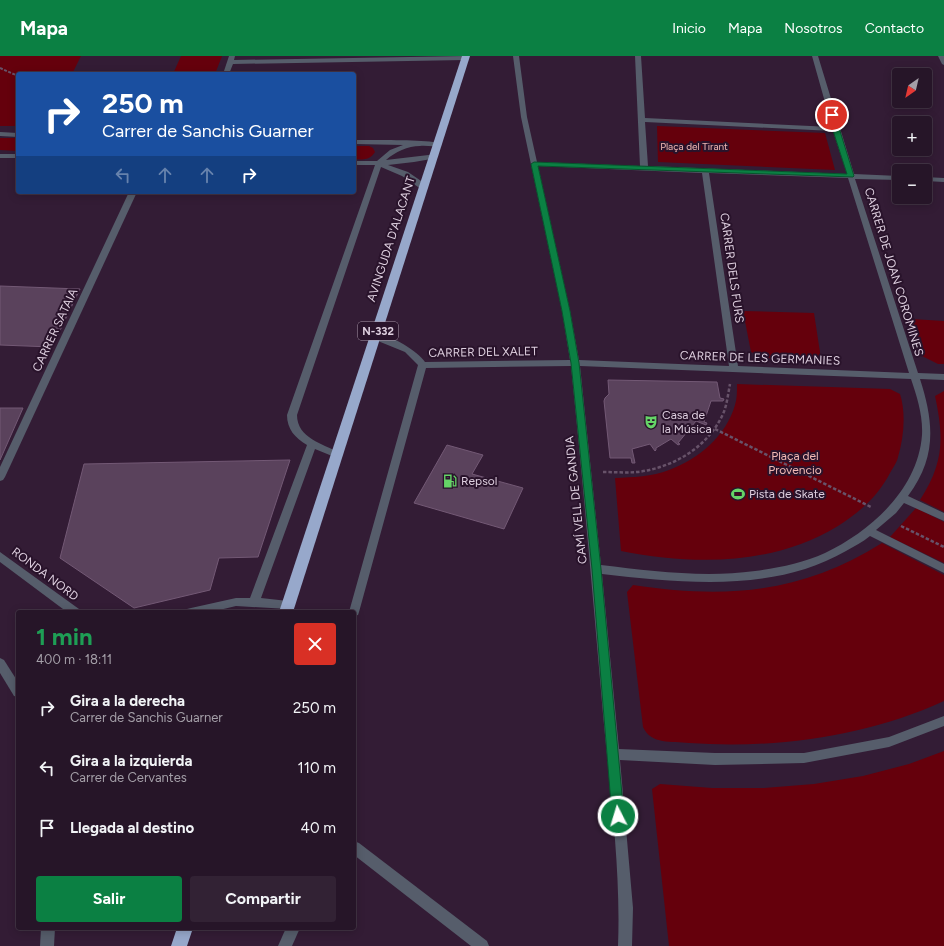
<!DOCTYPE html>
<html lang="es">
<head>
<meta charset="utf-8">
<style>
  :root { --surface:#261528; --page:#322234; --text:#f1f3f6; --muted:#a49fa8; --line:#423445; --accent:#0b8043 }
  body { margin:0; font-family:Figtree,sans-serif; background:var(--page); color:var(--text); height:100vh; display:flex; flex-direction:column; font-size:15px; white-space:nowrap }
  * { box-sizing:border-box; margin:0 }
  p { font-size:13px; color:var(--muted) }
  .icon { flex:none; width:22px; height:22px; fill:none; stroke:currentColor; stroke-width:2; stroke-linecap:round; stroke-linejoin:round }
  .map { position:relative; flex:1; overflow:hidden }
  .drawer { position:absolute; left:16px; top:554px; width:340px; height:320px; display:flex; flex-direction:column; background:var(--surface); border-radius:4px; box-shadow:0 2px 10px #0003,0 0 0 1px var(--line) }
  .drawer>* { flex:none }
  .guide { position:absolute; left:16px; top:16px; width:340px; height:122px; border-radius:4px; box-shadow:0 2px 10px #0003,0 0 0 1px var(--line); background:#1a4fa0; color:#fff; overflow:hidden }
  .needle { width:26px; rotate:214deg }
  .fabs { position:absolute; left:892px; top:12px; display:grid; gap:8px }
  .fabs a { display:grid; place-items:center; width:40px; height:40px; border-radius:4px; background:var(--surface); box-shadow:0 2px 10px #0003,0 0 0 1px var(--line); font-size:20px }
  .pin { position:absolute; display:grid; place-items:center; width:34px; height:34px; color:#fff; margin:-17px; border:2px solid #fff; border-radius:50%; box-shadow:0 1px 4px #0007 }
  .me { position:absolute; width:44px; margin:-22px; rotate:355deg; stroke-linejoin:round; filter:drop-shadow(0 0 3px #0008) }
  .turn { display:flex; align-items:center; gap:14px; height:84px; padding:0 20px; font-size:18px }
  .turn .icon { width:52px; height:52px; stroke-width:2.5 }
  .turn b { display:block; font-size:28px; line-height:34px }
  .lanes { display:flex; align-items:center; height:38px; padding:0 20px; background:#0003; justify-content:center; gap:20px; direction:ltr }
  .lanes .off { opacity:.35 }
  .round { display:grid; place-items:center; flex:none; width:42px; height:42px; border-radius:4px; background:var(--page) }
  .summary { display:flex; align-items:center; justify-content:space-between; height:68px; padding:0 20px }
  h1 { font-size:24px; font-weight:700; line-height:30px; color:#1e9e55 }
  .action { display:flex; gap:8px; margin-top:auto; padding:8px 20px }
  .action a { flex:1; height:46px; border-radius:4px; background:var(--accent); color:#fff; font-size:16px; font-weight:700; line-height:46px; text-align:center }
  .action a+a { background:var(--page); color:var(--text) }
  ul { padding:0; list-style:none }
  li { display:flex; align-items:center; gap:12px; height:60px; padding:0 20px }
  li div { flex:1 }
  li b { display:block; font-size:15px }
  li em { font-style:normal }
  header { display:flex; align-items:center; gap:24px; box-sizing:border-box; height:56px; padding:0 20px; background:var(--accent); color:#fff }
  header strong { font-size:19px }
  nav { display:flex; gap:22px; margin-inline-start:auto; font-size:14px }
  .map>svg:first-child { display:block }
  .green { fill:#65000c }
  .building { fill:#5a425c; stroke:#735975 }
  .lines { fill:none; stroke-linecap:round; stroke-linejoin:round }
  .path-far1 { stroke:#675269; stroke-width:2; stroke-dasharray:3 1.5; stroke-linecap:butt }
  .path { stroke:#675269; stroke-width:2.5; stroke-dasharray:3.5 2; stroke-linecap:butt }
  .minor { fill:#565d6b; fill-rule:evenodd }
  .highway { fill:#97a8cb; fill-rule:evenodd }
  .route { fill:#0b8043; stroke:#07532c }
  .labels { text-anchor:middle; stroke-width:4; stroke-linejoin:round; paint-order:stroke }
  .far-park-label { font-size:10px; fill:#f2b9b4; stroke:#29132b }
  .shield { fill:#29132b; stroke:#a897a9; stroke-width:1 }
  .shield-label { font-size:11px; font-weight:bold; fill:#decfdf }
  .street-label { font-size:12px; fill:#decfdf; stroke:#29132b }
  .poi-label { font-size:12px; fill:#decfdf; stroke:#29132b; text-anchor:start }
  .park-label { font-size:12px; fill:#f2b9b4; stroke:#29132b }
</style>
</head>
<body>
<header>
<strong>Mapa</strong>
<nav><a>Inicio</a><a>Mapa</a><a>Nosotros</a><a>Contacto</a></nav>
</header>
<div class="map">
<svg width="944" height="890" viewBox="0 0 944 890">
  <rect width="100%" height="100%" fill="#331c35"/>
  <g class="green">
    <path d="M0,0H81L72,18H18V70H0Z"/>
    <path d="M181,0H222L215,18H173Z"/>
    <path d="M657,70L825,77L835,114L658,106Z"/>
    <path d="M0,82H18V95L0,94Z"/>
    <path d="M354,90H369L373,92L375,96C370,104 363,104 354,103Z"/>
    <path d="M743,255L814,257L821,303L763,302L751,296Z"/>
    <path d="M912,263L944,265V308H938L922,300Z"/>
    <path d="M737,328L890,333L900,338C906,357 904,381 898,401C897,406 893,412 890,417C878,440 860,456 838,470C772,510 694,509 621,495L615,422C633,421 652,421 669,414C699,403 726,380 735,349C737,343 737,335 737,328Z"/>
    <path d="M944,335V456L920,444C944,407 944,382 935,340Z"/>
    <path d="M916,452L944,466V507L890,481Z"/>
    <path d="M882,487L944,519V645C865,681 775,693 689,687C672,685 651,689 643,671L627,536L633,529C725,543 801,538 882,487Z"/>
    <path d="M944,695V890H669L652,733L660,728L712,732H764L814,728L863,720L909,708Z"/>
  </g>
  <g class="building">
    <path d="M0,230L80,233L52,291L0,289Z"/>
    <path d="M608,324L717,326L720,342L724,343L723,345H711L704,366L707,367L706,369L696,365L678,387L680,388L678,389L671,383L656,392V394L655,395L650,388L632,393L635,407H632L631,402H610L604,345L605,342L609,338Z"/>
    <path d="M0,352H23L0,404Z"/>
    <path d="M447,389L483,399L472,418L523,432L504,473L414,447Z"/>
    <path d="M290,404L258,501L219,502L210,534L134,552L60,502L84,408Z"/>
  </g>
  <g class="lines">
    <path class="path-far1" d="M0,12L18,20"/>
    <g class="path">
      <path d="M715,373L871,451"/>
      <path d="M603,416C614,416 626,417 637,416C673,412 708,391 723,358C727,349 728,338 730,328"/>
      <path d="M901,470L944,491"/>
    </g>
    <g class="minor">
      <path d="M229,0H235L234,4L465,0L468,2L465,4L233,8L229,18H223Z"/>
      <path d="M513,0H519L527,61L537,106L640,110L635,0H641L645,62L832,71L812,0H818L854,118L899,120V124L855,123L918,317L944,318V324L920,323C934,367 937,401 908,440L944,457V465L904,447L896,457L876,474L944,508V517L870,480C863,486 854,490 846,495C773,537 683,527 602,518L619,693L715,697H804L889,681L944,660V670L889,691L804,707L715,709L620,704L633,852L632,890H618C621,813 610,735 603,658C593,542 583,426 571,310L426,312L359,556L358,559L354,560V556H349L418,309L405,296L373,283L372,281L373,279C386,275 418,295 425,306L570,304L562,255L521,61ZM645,66L833,75L847,118L648,110ZM538,110L702,117L729,310L579,304L570,255ZM709,117L848,122L909,317L738,310ZM580,310L911,323C917,341 923,359 922,379C918,433 871,475 825,497C803,507 778,512 755,515C704,522 651,515 601,509Z"/>
      <path d="M938,0H944V9L942,8Z"/>
      <path d="M0,76L18,77V81L0,80Z"/>
      <path d="M354,84C368,84 435,83 442,88C436,92 427,89 420,90C408,90 395,96 386,104L437,98V102L414,106L388,109L408,116L427,129V133H421L402,120L381,111L297,359C297,382 323,388 340,397L342,399L337,402L315,393L261,542L288,545L292,546L293,549L292,552L288,553L236,550L211,556H186L187,553L191,552L236,542H250L307,389C295,382 287,373 287,359L375,109H354V105H377L390,94L403,89L354,88Z"/>
      <rect x="0" y="98" width="18" height="4"/>
      <path d="M925,121L944,122V126L925,125Z"/>
      <path d="M129,136H137L5,421L3,424L0,425V411Z"/>
      <path d="M0,496L79,553L80,556H67L0,506Z"/>
      <path d="M0,602L4,604L18,626V641L14,640L0,617Z"/>
      <path d="M354,785L359,787L487,885L489,890H471L354,799Z"/>
      <path d="M41,872H55L54,890H40Z"/>
      <path d="M286,872H300L292,890H278Z"/>
    </g>
    <g class="highway">
      <path d="M462,0H470L293,556H279Z"/>
      <path d="M177,872H193L187,890H171Z"/>
    </g>
  </g>
  <path class="route" d="M829,57L835,59L854,120L853,121L538,110L570,255L579,307L601,513L624,760L622,764L618,765L614,764L612,760L592,513L571,307L562,255L531,108L534,106L847,118L828,59Z"/>
  <defs>
    <g id="theatre-bare" transform="scale(1.08)"><path d="M-5-5.5Q0-4 5-5.5V0Q5 5 0 6Q-5 5-5 0ZM-3.3-2.5H-1v1.5H-3.3ZM1-2.5H3.3v1.5H1ZM-2.8 1Q0 5.5 2.8 1Z" fill="#65d467" stroke="#29132b" stroke-width="2.5" paint-order="stroke"/></g>
    <g id="fuel-bare" transform="scale(1.08)"><path d="M-5.5-6h7V0h2V4h1.3V-2.5L3-4.5l.8-.8L6-3V5H2.5V1h-1V6h-7ZM-4.2-4.7v3.2H.2V-4.7Z" fill="#65d467" stroke="#29132b" stroke-width="2.5" paint-order="stroke"/></g>
    <g id="stadium-bare" transform="scale(1.08)"><path d="M0-5a6.5 5 0 1 0 0 10a6.5 5 0 1 0 0-10ZM-3.5-1.8h7v3.6h-7Z" fill="#65d467" stroke="#29132b" stroke-width="2.5" paint-order="stroke"/></g>
  </defs>
  <g fill-rule="evenodd">
    <use href="#theatre-bare" x="651" y="366"/>
    <use href="#fuel-bare" x="450" y="425"/>
    <use href="#stadium-bare" x="738" y="438"/>
  </g>
  <g class="labels">
    <g class="far-park-label">
      <text x="694" y="94">Plaça del Tirant</text>
    </g>
    <rect class="shield" x="358" y="266" width="40" height="18" rx="3"/>
    <g class="shield-label">
      <text x="378" y="279">N-332</text>
    </g>
    <g class="street-label">
      <text transform="translate(391 183) rotate(-72)" y="4">AVINGUDA D'ALACANT</text>
      <text transform="translate(732 212) rotate(82)" y="4">CARRER DELS FURS</text>
      <text transform="translate(894 216) rotate(73)" y="4">CARRER DE JOAN COROMINES</text>
      <text transform="translate(55 274) rotate(-65)" y="4">CARRER SATAIA</text>
      <text transform="translate(483 296) rotate(-1)" y="4">CARRER DEL XALET</text>
      <text transform="translate(760 302) rotate(2)" y="4">CARRER DE LES GERMANIES</text>
      <text transform="translate(576 444) rotate(-96)" y="4">CAMÍ VELL DE GANDIA</text>
      <text transform="translate(45 518) rotate(37)" y="4">RONDA NORD</text>
    </g>
    <g class="poi-label">
      <text x="662" y="363">Casa de<tspan x="662" dy="14">la Música</tspan></text>
      <text x="461" y="429">Repsol</text>
      <text x="749" y="442">Pista de Skate</text>
    </g>
    <g class="park-label">
      <text x="795" y="404">Plaça del<tspan x="795" dy="14">Provencio</tspan></text>
    </g>
  </g>
</svg>
<div class="fabs">
<a><svg class="needle" viewBox="-14 -14 28 28"><path d="M0-13l5 13h-10z" fill="#e53935"/><path d="M0 13l5-13h-10z" fill="#a49fa8"/></svg></a>
<a>+</a>
<a>−</a>
</div>
<div class="pin" style="left:832px;top:59px;background:#d93025"><svg class="icon" aria-label="arrive" viewBox="0 0 24 24"><path d="M6 21V4h12l-3 4 3 4H6"/></svg></div>
<svg class="me" style="left:618px;top:760px" viewBox="-20 -20 40 40"><circle r="17" fill="#0b8043" stroke="#fff" stroke-width="3"/><path d="M0-11L8 9 0 5-8 9z" fill="#fff"/></svg>
<div class="guide">
<div class="turn"><svg class="icon" aria-label="right" viewBox="0 0 24 24"><path d="M7 20v-9h11M14 6l5 5-5 5"/></svg><div><b>250 m</b>Carrer de Sanchis Guarner</div></div>
<div class="lanes"><svg class="icon off" aria-label="left" viewBox="0 0 24 24"><path d="M17 20v-9H6M10 6l-5 5 5 5"/></svg><svg class="icon off" aria-label="ahead" viewBox="0 0 24 24"><path d="M12 20V5M6 11l6-6 6 6"/></svg><svg class="icon off" aria-label="ahead" viewBox="0 0 24 24"><path d="M12 20V5M6 11l6-6 6 6"/></svg><svg class="icon" aria-label="right" viewBox="0 0 24 24"><path d="M7 20v-9h11M14 6l5 5-5 5"/></svg></div>
</div>
<section class="drawer">
<div class="summary"><div><h1>1 min</h1><p>400 m · 18:11</p></div><a class="round" style="background:#d93025;color:#fff"><svg class="icon" aria-label="close" viewBox="0 0 24 24"><path d="M6 6l12 12M18 6L6 18"/></svg></a></div>
<ul>
<li><svg class="icon" aria-label="right" viewBox="0 0 24 24"><path d="M7 20v-9h11M14 6l5 5-5 5"/></svg><div><b>Gira a la derecha</b><p>Carrer de Sanchis Guarner</p></div><em>250 m</em></li>
<li><svg class="icon" aria-label="left" viewBox="0 0 24 24"><path d="M17 20v-9H6M10 6l-5 5 5 5"/></svg><div><b>Gira a la izquierda</b><p>Carrer de Cervantes</p></div><em>110 m</em></li>
<li><svg class="icon" aria-label="arrive" viewBox="0 0 24 24"><path d="M6 21V4h12l-3 4 3 4H6"/></svg><div><b>Llegada al destino</b></div><em>40 m</em></li>
</ul>
<div class="action"><a>Salir</a><a>Compartir</a></div>
</section>
</div>
</body>
</html>
